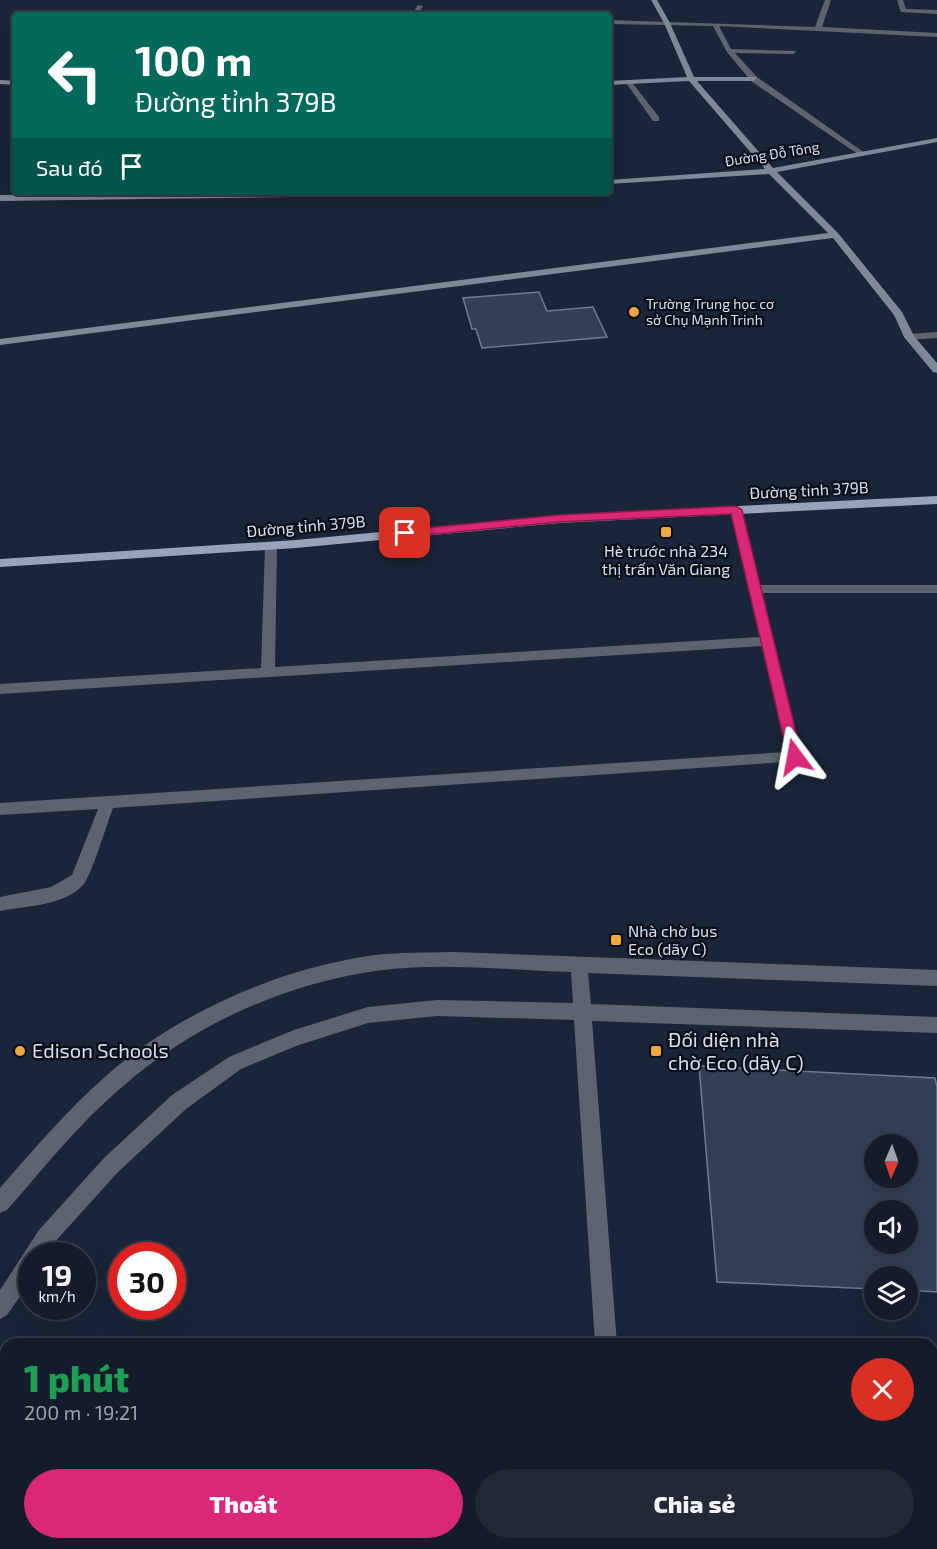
<!DOCTYPE html>
<html lang="vi">
<head>
<meta charset="utf-8">
<style>
  :root { --surface:#141c2b; --page:#212937; --text:#f1f3f6; --muted:#9da1a9; --line:#333a47; --accent:#db2777 }
  body { margin:0; font-family:"Exo 2",sans-serif; background:var(--page); color:var(--text); height:100vh; display:flex; flex-direction:column; font-size:22px; white-space:nowrap }
  * { box-sizing:border-box; margin:0 }
  p { font-size:20px; color:var(--muted) }
  .icon { flex:none; width:33px; height:33px; fill:none; stroke:currentColor; stroke-width:2; stroke-linecap:round; stroke-linejoin:round }
  .map { position:relative; flex:1; overflow:hidden }
  .side { position:absolute; left:0px; top:1338px; width:938px; height:212px; display:flex; flex-direction:column; background:var(--surface); border-radius:18px 18px 0 0; box-shadow:0 6px 24px #0002,0 0 0 2px var(--line) }
  .side>* { flex:none }
  .banner { position:absolute; left:12px; top:12px; width:600px; height:183px; border-radius:6px; box-shadow:0 6px 24px #0002,0 0 0 2px var(--line); background:#00695c; color:#fff; overflow:hidden }
  .needle { width:39px; rotate:182deg }
  .tools { position:absolute; left:864px; top:1134px; display:grid; gap:12px }
  .tools a { display:grid; place-items:center; width:54px; height:54px; border-radius:50%; background:var(--surface); box-shadow:0 6px 24px #0002,0 0 0 2px var(--line); font-size:30px }
  .speed { position:absolute; left:18px; top:1242px; display:flex; gap:12px; font-size:30px; font-weight:700; text-align:center }
  .speed>* { display:grid; place-content:center; width:78px; height:78px; border-radius:50%; background:var(--surface); box-shadow:0 6px 24px #0002,0 0 0 2px var(--line); line-height:1 }
  .speed small { font-size:15px; font-weight:400 }
  .speed .limit { border:9px solid #d22; background:#fff; color:#111 }
  .pin { position:absolute; display:grid; place-items:center; width:51px; height:51px; color:#fff; margin:-26px; border-radius:12px; box-shadow:0 3px 9px #0006 }
  .me { position:absolute; width:66px; margin:-33px; rotate:347deg; stroke-linejoin:round; filter:drop-shadow(0 0 4px #0008) }
  .turn { display:flex; align-items:center; gap:21px; height:126px; padding:0 24px; font-size:27px }
  .turn .icon { width:78px; height:78px; stroke-width:2.5 }
  .turn b { display:block; font-size:42px; line-height:51px }
  .then { display:flex; align-items:center; height:57px; padding:0 24px; background:#0003; gap:12px; font-size:22px }
  .round { display:grid; place-items:center; flex:none; width:63px; height:63px; border-radius:32px; background:var(--page) }
  .overview { display:flex; align-items:center; justify-content:space-between; height:102px; padding:0 24px }
  h1 { font-size:36px; font-weight:800; line-height:45px; color:#1e9e55 }
  .cta { display:flex; gap:12px; margin-top:auto; padding:12px 24px }
  .cta a { flex:1; height:69px; border-radius:36px; background:var(--accent); color:#fff; font-size:24px; font-weight:800; line-height:69px; text-align:center }
  .cta a+a { background:var(--page); color:var(--text) }
  .map>svg:first-child { display:block }
  .building { fill:#333f55; stroke:#6e7b94; stroke-width:1.5; fill-rule:evenodd }
  .lines { fill:none; stroke-linecap:round; stroke-linejoin:round }
  .street { fill:#5e646f; fill-rule:evenodd }
  .secondary { fill:#7e8899; fill-rule:evenodd }
  .primary { fill:#97a3b9; fill-rule:evenodd }
  .route { fill:#db2777; stroke:#8e194d; stroke-width:1.5 }
  .poi-dot { fill:#efa73e; stroke:#090e17; stroke-width:2 }
  .labels { text-anchor:middle; stroke-width:4.5; stroke-linejoin:round; paint-order:stroke }
  .far-street-label { font-size:14px; fill:#d8e0ee; stroke:#090e17 }
  .far-poi-label { font-size:14px; fill:#d8e0ee; stroke:#090e17; text-anchor:start }
  .street-label { font-size:16px; fill:#d8e0ee; stroke:#090e17 }
  .poi-label { font-size:16px; fill:#d8e0ee; stroke:#090e17 }
  .near-poi-label { font-size:20px; fill:#d8e0ee; stroke:#090e17; text-anchor:start }
</style>
</head>
<body>
<div class="map">
<svg width="937" height="1549" viewBox="0 0 937 1549">
  <rect width="100%" height="100%" fill="#1a2539"/>
  <g class="building">
    <path d="M539,292L547,311L593,307L607,337L482,348L476,329H472L463,298Z"/>
    <path d="M699,1066L935,1078L937,1087V1292L908,1290V1276H874V1289L717,1282ZM874,1144H908V1178H874ZM874,1210H908V1244H874Z"/>
  </g>
  <g class="lines">
    <g class="street">
      <path d="M825,0H831L822,27L937,33V37L719,26L731,49L796,51L794,54L735,53L757,77L862,151L863,153L859,155L751,81L727,52L713,26L609,24V20L815,27Z"/>
      <path d="M897,0H903L906,9L937,10V14L901,12Z"/>
      <path d="M418,5L423,6L417,15H411Z"/>
      <path d="M118,11H122L123,12L121,15H115Z"/>
      <path d="M624,80H630L659,117V121H653Z"/>
      <path d="M937,332V338L909,340L904,337L909,334Z"/>
      <path d="M736,506L742,510L760,585H937V593H762L802,757L800,761L113,808C107,823 92,875 83,885C64,906 25,906 0,911V897L51,887L72,875L98,809L0,815V803L786,752L762,646L0,694V684L261,668L265,546L271,542L277,546L275,667L760,637L730,510Z"/>
      <path d="M453,952L937,970V986L588,973L591,1004L937,1017V1033L592,1021L617,1344H595L574,1020L437,1016L368,1023L296,1046L241,1069L186,1109L118,1172L53,1244L46,1256H32V1279L7,1315L0,1319V1290L39,1230L104,1158L172,1095L229,1057L294,1030L368,1007L437,1000L573,1003L571,972C507,970 439,962 375,971C284,984 191,1026 122,1087C79,1123 44,1168 7,1210L0,1213V1188C34,1149 68,1109 107,1075C179,1012 280,968 375,955C401,952 427,953 453,952Z"/>
      <rect x="0" y="1352" width="6" height="22"/>
      <rect x="932" y="1379" width="5" height="22"/>
      <rect x="0" y="1419" width="6" height="22"/>
      <path d="M932,1456L937,1457V1479L932,1478Z"/>
      <path d="M606,1544H630L631,1549H607Z"/>
    </g>
    <g class="secondary">
      <path d="M651,0H657L670,23L694,77H757L754,81H697L773,168L937,138V142L777,172L838,233L902,312L914,336L937,363V373L933,372L904,337L894,315L833,238L0,345V339L828,233L769,174L609,184V180L765,169L689,81L609,85V81L687,77L664,23Z"/>
      <path d="M0,80L15,81V85L0,84Z"/>
      <path d="M247,192H431L427,195L0,201V195Z"/>
    </g>
    <path class="primary" d="M937,496V504L559,523L296,548L0,567V559L296,540L559,515Z"/>
  </g>
  <path class="route" d="M736,506L742,510L802,757L795,762L788,757L731,514L559,522L405,537L400,533L405,530L559,515Z"/>
  <g class="poi-dot">
    <circle cx="634" cy="312" r="6"/>
    <rect x="660" y="526" width="12" height="12" rx="3"/>
    <rect x="610" y="934" width="12" height="12" rx="3"/>
    <circle cx="20" cy="1051" r="6"/>
    <rect x="650" y="1045" width="12" height="12" rx="3"/>
  </g>
  <g class="labels">
    <g class="far-street-label">
      <text transform="translate(772 154) rotate(-9)" y="5">Đường Đỗ Tông</text>
    </g>
    <g class="far-poi-label">
      <text x="646" y="309">Trường Trung học cơ<tspan x="646" dy="16">sở Chụ Mạnh Trinh</tspan></text>
    </g>
    <g class="street-label">
      <text transform="translate(809 490) rotate(-3)" y="6">Đường tỉnh 379B</text>
      <text transform="translate(306 526) rotate(-5)" y="6">Đường tỉnh 379B</text>
    </g>
    <g class="poi-label">
      <text x="666" y="557">Hè trước nhà 234<tspan x="666" dy="18">thị trấn Văn Giang</tspan></text>
      <text x="628" y="937" text-anchor="start">Nhà chờ bus<tspan x="628" dy="18">Eco (dãy C)</tspan></text>
    </g>
    <g class="near-poi-label">
      <text x="668" y="1047">Đối diện nhà<tspan x="668" dy="23">chờ Eco (dãy C)</tspan></text>
      <text x="32" y="1058">Edison Schools</text>
    </g>
  </g>
</svg>
<div class="tools">
<a><svg class="needle" viewBox="-14 -14 28 28"><path d="M0-13l5 13h-10z" fill="#e53935"/><path d="M0 13l5-13h-10z" fill="#9da1a9"/></svg></a>
<a><svg class="icon" aria-label="sound" viewBox="0 0 24 24"><path d="M4 9h4l5-4v14l-5-4H4zM17 9q2 3 0 6"/></svg></a>
<a><svg class="icon" aria-label="layers" viewBox="0 0 24 24"><path d="M12 4l9 5-9 5-9-5zM3 14l9 5 9-5"/></svg></a>
</div>
<div class="speed"><div>19<small>km/h</small></div><div class="limit">30</div></div>
<div class="pin" style="left:405px;top:533px;background:#d93025"><svg class="icon" aria-label="arrive" viewBox="0 0 24 24"><path d="M6 21V4h12l-3 4 3 4H6"/></svg></div>
<svg class="me" style="left:795px;top:757px" viewBox="-20 -20 40 40"><path d="M0-17L14 15 0 8-14 15z" fill="#db2777" stroke="#fff" stroke-width="4"/></svg>
<div class="banner">
<div class="turn"><svg class="icon" aria-label="left" viewBox="0 0 24 24"><path d="M17 20v-9H6M10 6l-5 5 5 5"/></svg><div><b>100 m</b>Đường tỉnh 379B</div></div>
<div class="then">Sau đó<svg class="icon" aria-label="arrive" viewBox="0 0 24 24"><path d="M6 21V4h12l-3 4 3 4H6"/></svg></div>
</div>
<section class="side">
<div class="overview"><div><h1>1 phút</h1><p>200 m · 19:21</p></div><a class="round" style="background:#d93025;color:#fff"><svg class="icon" aria-label="close" viewBox="0 0 24 24"><path d="M6 6l12 12M18 6L6 18"/></svg></a></div>
<div class="cta"><a>Thoát</a><a>Chia sẻ</a></div>
</section>
</div>
</body>
</html>
